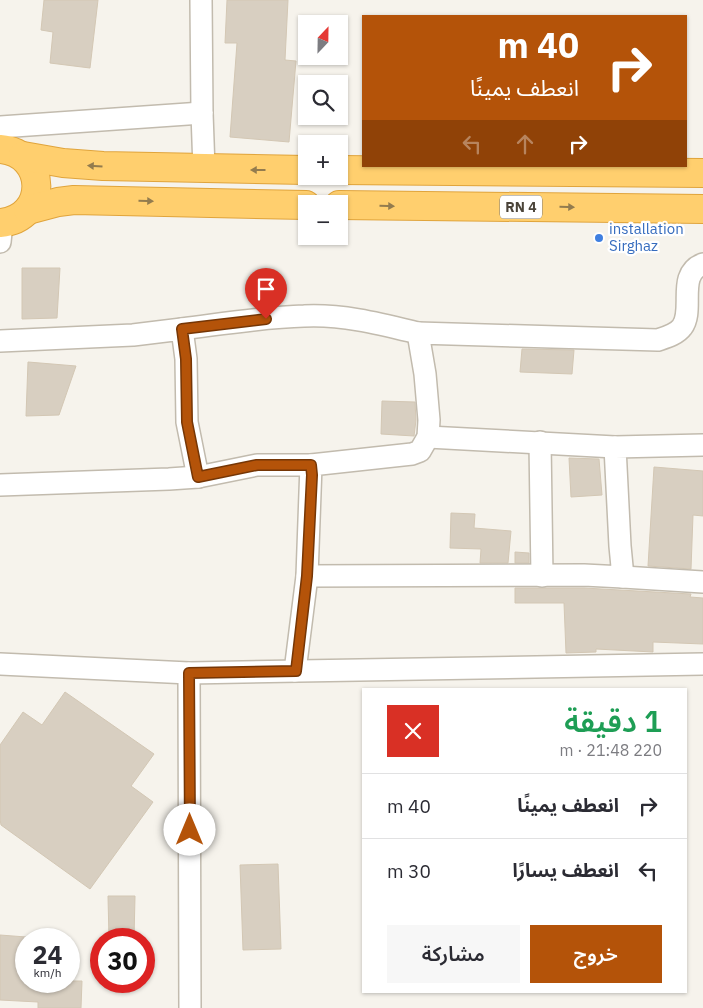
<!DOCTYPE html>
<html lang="ar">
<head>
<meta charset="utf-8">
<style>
  :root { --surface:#fff; --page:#f7f7f7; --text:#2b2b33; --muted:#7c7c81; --line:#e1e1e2; --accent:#b45309 }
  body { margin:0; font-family:"IBM Plex Sans","Noto Sans Arabic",sans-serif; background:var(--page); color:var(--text); direction:rtl; height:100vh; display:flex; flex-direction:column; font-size:19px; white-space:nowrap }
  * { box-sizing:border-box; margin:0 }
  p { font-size:16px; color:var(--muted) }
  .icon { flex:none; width:28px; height:28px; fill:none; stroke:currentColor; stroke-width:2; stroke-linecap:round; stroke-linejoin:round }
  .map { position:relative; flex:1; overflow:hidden; direction:ltr }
  .side { position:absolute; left:362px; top:688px; width:325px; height:305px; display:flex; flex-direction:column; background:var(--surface); border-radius:0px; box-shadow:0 1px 4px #0004; direction:rtl }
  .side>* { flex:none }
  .hud { position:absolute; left:362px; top:15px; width:325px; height:152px; border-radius:0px; box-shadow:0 1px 4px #0004; direction:rtl; background:#b45309; color:#fff; overflow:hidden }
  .needle { width:32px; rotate:22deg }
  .fabs { position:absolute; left:298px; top:15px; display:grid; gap:10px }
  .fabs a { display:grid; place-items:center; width:50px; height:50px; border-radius:0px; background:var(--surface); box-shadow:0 1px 4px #0004; font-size:25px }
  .speed { position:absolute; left:15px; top:928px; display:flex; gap:10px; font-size:25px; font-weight:700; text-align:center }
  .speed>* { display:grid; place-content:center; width:65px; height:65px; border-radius:50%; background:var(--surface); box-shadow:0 1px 4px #0004; line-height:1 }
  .speed small { font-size:12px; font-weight:400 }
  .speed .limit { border:8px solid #d22; background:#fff; color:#111 }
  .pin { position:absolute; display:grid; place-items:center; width:42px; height:42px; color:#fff; margin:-51px -21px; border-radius:50% 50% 50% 0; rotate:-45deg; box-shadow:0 0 5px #0007 }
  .pin .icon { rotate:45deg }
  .me { position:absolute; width:55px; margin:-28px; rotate:0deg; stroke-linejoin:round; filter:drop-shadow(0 0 4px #0008) }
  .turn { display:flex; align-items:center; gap:18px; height:105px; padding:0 25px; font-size:22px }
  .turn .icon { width:65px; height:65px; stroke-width:2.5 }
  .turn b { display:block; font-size:35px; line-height:42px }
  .lanes { display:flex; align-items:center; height:48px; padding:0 25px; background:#0003; justify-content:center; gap:25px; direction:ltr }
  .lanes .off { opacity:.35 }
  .round { display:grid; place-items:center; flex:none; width:52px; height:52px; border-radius:0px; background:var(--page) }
  .summary { display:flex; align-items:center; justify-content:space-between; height:85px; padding:0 25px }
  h1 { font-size:30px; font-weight:600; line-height:38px; color:#1e9e55 }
  .cta { display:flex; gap:10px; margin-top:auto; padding:10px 25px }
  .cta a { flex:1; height:58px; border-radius:0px; background:var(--accent); color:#fff; font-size:20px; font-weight:600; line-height:58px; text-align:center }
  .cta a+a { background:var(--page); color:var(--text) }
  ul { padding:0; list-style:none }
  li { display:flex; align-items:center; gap:15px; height:65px; padding:0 25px; border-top:1px solid var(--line) }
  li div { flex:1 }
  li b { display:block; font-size:19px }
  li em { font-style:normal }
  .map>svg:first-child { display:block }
  .building { fill:#d8cfc1; stroke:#d3c7b4 }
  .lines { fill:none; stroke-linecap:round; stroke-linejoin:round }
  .street-casing { stroke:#c2bbae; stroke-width:24 }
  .highway-casing { stroke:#e0a43c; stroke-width:30 }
  .street { stroke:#fff; stroke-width:21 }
  .highway { stroke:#ffcf6e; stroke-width:28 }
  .oneway { fill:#937c4e }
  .route-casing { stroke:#753606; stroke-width:12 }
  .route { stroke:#b45309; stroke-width:9 }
  .shop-dot { fill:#3f7fe0; stroke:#fff; stroke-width:2 }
  .labels { text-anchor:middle; stroke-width:4.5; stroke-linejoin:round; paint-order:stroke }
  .shield { fill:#fff; stroke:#817c74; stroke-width:1 }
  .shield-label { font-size:14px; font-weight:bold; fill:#4b4439 }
  .shop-label { font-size:15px; fill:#366cbe; stroke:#fff; text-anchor:start }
</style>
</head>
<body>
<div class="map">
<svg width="703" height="1008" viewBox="0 0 703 1008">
  <rect width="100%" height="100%" fill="#f6f3ec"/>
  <g class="building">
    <path d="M44,0H98L90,68L50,63L53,32L41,30Z"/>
    <path d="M227,0H288L285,60L296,61L289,142L230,137L237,43H225Z"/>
    <path d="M22,268H60L57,318L22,319Z"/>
    <path d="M522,349L574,350L572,374L520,372Z"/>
    <path d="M28,362L76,366L59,415L26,416Z"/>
    <path d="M382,401L415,402L416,420L414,436L381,434Z"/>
    <path d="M569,458L599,459L602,495L571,497Z"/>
    <path d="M654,467L703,471V516L693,515L691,569L648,566Z"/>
    <path d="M451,513L475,514L474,528L511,531L508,563H480L481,549L450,548Z"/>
    <path d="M515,552L529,553V563H515Z"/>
    <path d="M515,588H584L691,594L690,597L703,598V644L653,642V652L596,649V652L566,653L564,603H515Z"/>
    <path d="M65,692L154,754L131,786L153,802L90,889L1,825L0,819V745L23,712L42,725Z"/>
    <path d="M278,864L281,949L243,950L240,865Z"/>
    <path d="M108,896H135L134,939H109Z"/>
    <path d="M0,935L26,937V981H82L81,1008H38V1002L0,1000Z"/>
  </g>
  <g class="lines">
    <g class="street-casing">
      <g id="street">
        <path d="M201,0L202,113L204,169"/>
        <path d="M0,127L202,113"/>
        <path d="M0,242L2,223"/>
        <path d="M182,329C222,324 263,317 304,316C343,314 381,324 418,333"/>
        <path d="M0,341L133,335L182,329L186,359L187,422L198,477L257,465H311"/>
        <path d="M428,437L615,447"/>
        <path d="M540,442L542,576"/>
        <path d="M0,485L169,479L198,477"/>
        <path d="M307,576L584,575L623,577L620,546L615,447L703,445"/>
        <path d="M623,577L703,582"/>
        <path d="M0,664L189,673L703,664"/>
        <path d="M295,671L307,576L311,465L412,454L420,451L428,437L429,420L425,374L418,333L658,340C667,337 677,334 682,327C695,310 676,274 703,264"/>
        <path d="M189,673L190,1008"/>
      </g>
    </g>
    <g class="highway-casing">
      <g id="highway">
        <path d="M0,149C48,153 49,219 0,223"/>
        <path d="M23,156L63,163L103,166L306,170"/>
        <path d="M339,170L703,173"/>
        <path d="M339,205L703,209"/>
        <path d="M28,210L58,202L74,200L306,205"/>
      </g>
    </g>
    <use href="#street" class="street"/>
    <use href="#highway" class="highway"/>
  </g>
  <defs><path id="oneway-solid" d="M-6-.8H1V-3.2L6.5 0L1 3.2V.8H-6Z" transform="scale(1.25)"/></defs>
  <g class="oneway">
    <use href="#oneway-solid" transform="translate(95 166) rotate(-177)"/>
    <use href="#oneway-solid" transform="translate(258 170) rotate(-180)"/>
    <use href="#oneway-solid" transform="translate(146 201) rotate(1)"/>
    <use href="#oneway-solid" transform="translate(387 206) rotate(1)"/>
    <use href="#oneway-solid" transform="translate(567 207) rotate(1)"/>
  </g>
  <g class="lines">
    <g class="route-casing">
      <path id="route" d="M190,830L189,673L296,671L307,576L312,475L311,465H257L198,477L187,422L186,359L182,329L266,319"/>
    </g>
    <use href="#route" class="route"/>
  </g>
  <circle class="shop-dot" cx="599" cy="238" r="5"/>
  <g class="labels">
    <rect class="shield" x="500" y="195.5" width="42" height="23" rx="4"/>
    <g class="shield-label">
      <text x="521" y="212">RN 4</text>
    </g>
    <g class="shop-label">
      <text x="609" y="234">installation<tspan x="609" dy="17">Sirghaz</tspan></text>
    </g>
  </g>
</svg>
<div class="fabs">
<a><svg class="needle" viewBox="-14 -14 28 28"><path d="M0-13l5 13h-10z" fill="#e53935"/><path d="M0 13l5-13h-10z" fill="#7c7c81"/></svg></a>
<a><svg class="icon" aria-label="search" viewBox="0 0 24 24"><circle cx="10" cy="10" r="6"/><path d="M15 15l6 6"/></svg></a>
<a>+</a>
<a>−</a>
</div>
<div class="speed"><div>24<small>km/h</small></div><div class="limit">30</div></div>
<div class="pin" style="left:266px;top:319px;background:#d93025"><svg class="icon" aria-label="arrive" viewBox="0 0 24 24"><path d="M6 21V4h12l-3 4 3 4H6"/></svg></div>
<svg class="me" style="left:190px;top:830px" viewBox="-20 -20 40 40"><circle r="19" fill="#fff"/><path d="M0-13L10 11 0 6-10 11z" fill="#b45309"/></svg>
<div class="hud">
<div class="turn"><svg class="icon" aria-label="right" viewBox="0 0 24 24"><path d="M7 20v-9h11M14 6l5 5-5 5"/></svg><div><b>40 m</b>انعطف يمينًا</div></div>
<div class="lanes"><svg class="icon off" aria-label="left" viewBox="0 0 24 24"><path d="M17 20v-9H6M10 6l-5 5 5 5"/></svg><svg class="icon off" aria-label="ahead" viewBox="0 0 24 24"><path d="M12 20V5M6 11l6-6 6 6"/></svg><svg class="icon" aria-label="right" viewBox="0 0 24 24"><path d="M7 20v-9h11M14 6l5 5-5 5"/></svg></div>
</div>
<section class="side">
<div class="summary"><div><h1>1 دقيقة</h1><p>220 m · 21:48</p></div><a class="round" style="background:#d93025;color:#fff"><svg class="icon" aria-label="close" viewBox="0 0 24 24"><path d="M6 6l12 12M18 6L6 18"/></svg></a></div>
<ul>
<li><svg class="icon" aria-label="right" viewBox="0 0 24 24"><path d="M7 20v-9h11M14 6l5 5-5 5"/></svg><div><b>انعطف يمينًا</b></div><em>40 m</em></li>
<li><svg class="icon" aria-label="left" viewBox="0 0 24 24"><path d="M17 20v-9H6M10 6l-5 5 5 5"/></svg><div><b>انعطف يسارًا</b></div><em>30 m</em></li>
</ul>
<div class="cta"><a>خروج</a><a>مشاركة</a></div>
</section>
</div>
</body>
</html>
